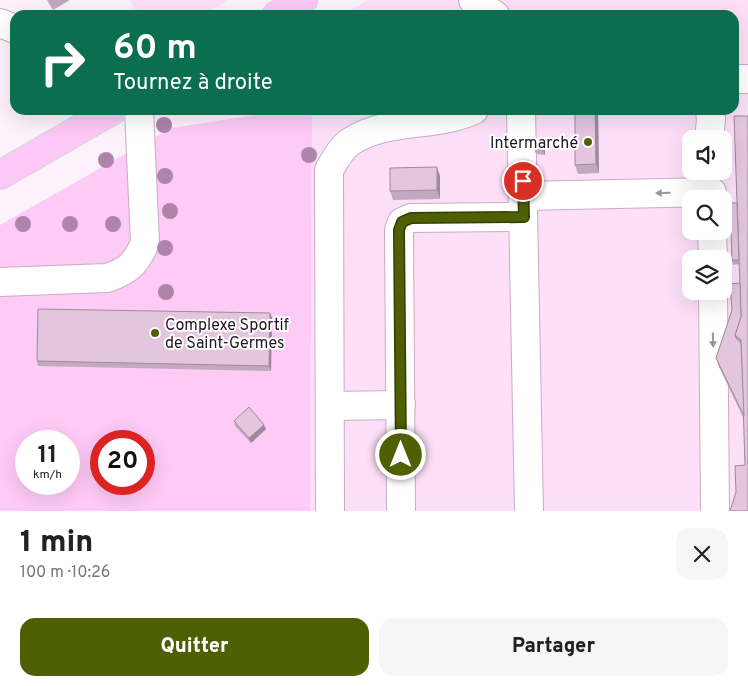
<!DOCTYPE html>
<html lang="fr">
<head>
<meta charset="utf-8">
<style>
  :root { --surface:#fff; --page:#f6f6f6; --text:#222; --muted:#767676; --accent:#4e5f04 }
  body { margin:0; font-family:Overpass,sans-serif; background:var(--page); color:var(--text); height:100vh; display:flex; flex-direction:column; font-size:19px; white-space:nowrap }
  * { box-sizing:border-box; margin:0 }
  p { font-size:16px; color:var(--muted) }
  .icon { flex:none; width:28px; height:28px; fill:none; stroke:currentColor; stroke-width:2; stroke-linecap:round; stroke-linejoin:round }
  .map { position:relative; height:511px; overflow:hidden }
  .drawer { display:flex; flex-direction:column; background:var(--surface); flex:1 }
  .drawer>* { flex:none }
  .guide { position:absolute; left:10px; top:10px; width:729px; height:105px; border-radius:15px; box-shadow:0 5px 20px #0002; background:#0b6e4f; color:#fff; overflow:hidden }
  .fabs { position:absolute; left:682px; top:130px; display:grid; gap:10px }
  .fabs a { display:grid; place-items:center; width:50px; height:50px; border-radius:10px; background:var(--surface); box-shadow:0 5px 20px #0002; font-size:25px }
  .speed { position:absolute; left:15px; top:430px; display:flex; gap:10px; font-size:25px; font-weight:700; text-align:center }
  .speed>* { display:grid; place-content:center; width:65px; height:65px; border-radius:50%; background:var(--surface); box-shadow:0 5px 20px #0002; line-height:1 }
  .speed small { font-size:12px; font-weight:400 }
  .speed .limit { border:8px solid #d22; background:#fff; color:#111 }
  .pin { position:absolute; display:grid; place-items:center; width:42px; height:42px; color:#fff; margin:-21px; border:2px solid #fff; border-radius:50%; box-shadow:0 1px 5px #0007 }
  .me { position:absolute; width:55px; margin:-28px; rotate:0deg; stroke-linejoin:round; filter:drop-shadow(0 0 4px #0008) }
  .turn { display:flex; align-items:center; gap:18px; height:105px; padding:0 20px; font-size:22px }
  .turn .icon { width:65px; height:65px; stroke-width:2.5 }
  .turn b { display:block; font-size:35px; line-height:42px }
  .round { display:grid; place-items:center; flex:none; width:52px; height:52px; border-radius:15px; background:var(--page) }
  .headline { display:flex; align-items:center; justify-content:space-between; height:85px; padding:0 20px }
  h1 { font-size:30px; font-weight:800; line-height:38px }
  .primary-button { display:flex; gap:10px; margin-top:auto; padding:10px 20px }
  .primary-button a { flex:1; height:58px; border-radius:15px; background:var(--accent); color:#fff; font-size:20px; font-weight:800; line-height:58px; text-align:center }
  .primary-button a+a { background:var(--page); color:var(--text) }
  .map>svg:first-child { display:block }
  .built { fill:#fde0f8; fill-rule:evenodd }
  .green { fill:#fecaf6; fill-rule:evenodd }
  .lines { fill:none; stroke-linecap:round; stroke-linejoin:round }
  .minor-casing { stroke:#c9acc4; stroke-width:30 }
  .major-casing { stroke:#d7d5d7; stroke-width:30 }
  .minor { stroke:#fff; stroke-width:28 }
  .major { stroke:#fcc8f5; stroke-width:28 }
  .tree { fill:#ae84aa }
  .wall { fill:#c3a9bf }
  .shaded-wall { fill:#9f8a9b }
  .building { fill:#e3c5de; stroke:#9f8a9b }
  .oneway { fill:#9b969a }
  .route-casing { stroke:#333e03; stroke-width:12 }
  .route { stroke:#4e5f04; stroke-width:9 }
  .poi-dot { fill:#4e5f04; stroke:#fff; stroke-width:2 }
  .labels { text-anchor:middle; stroke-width:4; stroke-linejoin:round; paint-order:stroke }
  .poi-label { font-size:16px; fill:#21161f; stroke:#fff; text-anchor:end }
</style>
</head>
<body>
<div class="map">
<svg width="748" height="511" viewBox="0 0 748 511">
  <rect width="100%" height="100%" fill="#fdf1fb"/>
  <g class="built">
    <path d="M129,0H228L203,15H139Z"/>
    <path d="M368,0H748V511H310L312,110H734V15H342ZM691,139H724V171H691ZM691,199H724V231H691ZM691,259H724V291H691Z"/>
  </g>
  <path class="green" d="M289,110L312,111L310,511H0V225L171,128ZM26,441H69V484H26ZM101,441H144V484H101Z"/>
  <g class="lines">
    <g class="minor-casing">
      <g id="minor">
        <path d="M473,0L495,15"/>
        <path d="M0,23L15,29"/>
        <path d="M734,79H748"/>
        <path d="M521,110L529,511"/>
        <path d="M709,139L711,120L710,110"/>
        <path d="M523,196L712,192"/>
        <path d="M712,231L713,259"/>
        <path d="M0,282L107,278C128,271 136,264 145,243L139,110"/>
        <path d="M713,291L715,511"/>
        <path d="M330,406L401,405"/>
        <path d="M330,511L329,170C335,160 341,148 350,142C388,117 435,128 474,110"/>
        <path d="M401,511L399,230L402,222L411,218L523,217"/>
      </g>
    </g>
    <g class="major-casing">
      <g id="major">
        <path d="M277,15L303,0"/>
        <path d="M0,175L113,110"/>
      </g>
    </g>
    <use href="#minor" class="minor"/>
    <use href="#major" class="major"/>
  </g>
  <g class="tree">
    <circle cx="164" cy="125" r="8"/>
    <circle cx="309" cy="155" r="8"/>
    <circle cx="106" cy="160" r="8"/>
    <circle cx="165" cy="176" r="8"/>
    <circle cx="170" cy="211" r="8"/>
    <circle cx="23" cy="224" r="8"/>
    <circle cx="70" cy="224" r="8"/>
    <circle cx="113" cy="224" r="8"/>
    <circle cx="165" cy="248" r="8"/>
    <circle cx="166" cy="292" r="8"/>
  </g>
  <g class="wall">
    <path d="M47,0H70L53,10Z"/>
    <path d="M598,110L599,173L578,174L575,165Z"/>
    <path d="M734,116H748V511H730L736,492L735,466L745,465L744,419L719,367L716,358L732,310L730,284L740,283L739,264L733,265L732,260L730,203H737Z"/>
    <path d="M543,143L545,148V155L536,154L534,149Z"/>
    <path d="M440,176V199L393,200L390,191Z"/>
    <path d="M270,313L272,318L271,371L38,366L37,361Z"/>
    <path d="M234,421L264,425L266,429L251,443L235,426Z"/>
  </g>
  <g class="shaded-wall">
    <path d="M595,110H598L599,173L596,164Z"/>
    <path d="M543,143L545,148V155L543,150Z"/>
    <path d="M437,167L440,176V199L437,190Z"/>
    <path d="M270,313L272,318L271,371L269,366Z"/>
    <path d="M264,425L266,429L251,443L249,438Z"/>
  </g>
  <g class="building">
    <path d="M575,110H595L596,164L575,165Z"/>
    <path d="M734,116H748V511H730L736,492L735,466L745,465L741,340L735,335L741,317Z"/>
    <path d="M535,143H543V150L534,149Z"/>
    <path d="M437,167V190L390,191V168Z"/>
    <path d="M730,203H737L739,260H732Z"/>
    <path d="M740,283L741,317L735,335L736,338L741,343L744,416L716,358L732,310L730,284Z"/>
    <path d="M38,309L270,313L269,366L37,361Z"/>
    <path d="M249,407L264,425L249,438L234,421Z"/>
  </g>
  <defs><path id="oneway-solid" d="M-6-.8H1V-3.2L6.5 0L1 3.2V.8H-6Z" transform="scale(1.25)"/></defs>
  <g class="oneway">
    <use href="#oneway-solid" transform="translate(663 193) rotate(179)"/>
    <use href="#oneway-solid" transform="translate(713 340) rotate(89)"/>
  </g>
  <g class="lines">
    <g class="route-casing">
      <path id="route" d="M401,455L399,230L402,222L411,218L524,217L523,181"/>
    </g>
    <use href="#route" class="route"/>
  </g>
  <g class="poi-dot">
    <circle cx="588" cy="142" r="5"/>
    <circle cx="155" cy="333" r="5"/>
  </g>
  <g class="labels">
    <g class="poi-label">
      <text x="578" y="148">Intermarché</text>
      <text x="165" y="330" text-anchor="start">Complexe Sportif<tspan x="165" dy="18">de Saint-Germes</tspan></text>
    </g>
  </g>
</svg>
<div class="fabs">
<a><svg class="icon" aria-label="sound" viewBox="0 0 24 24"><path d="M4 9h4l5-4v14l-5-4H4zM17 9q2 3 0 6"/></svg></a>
<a><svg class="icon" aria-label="search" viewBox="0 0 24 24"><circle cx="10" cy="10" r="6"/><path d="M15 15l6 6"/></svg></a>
<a><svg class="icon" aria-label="layers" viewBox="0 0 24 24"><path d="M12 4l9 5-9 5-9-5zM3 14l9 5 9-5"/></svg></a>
</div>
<div class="speed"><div>11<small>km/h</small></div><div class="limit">20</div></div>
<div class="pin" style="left:523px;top:181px;background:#d93025"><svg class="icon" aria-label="arrive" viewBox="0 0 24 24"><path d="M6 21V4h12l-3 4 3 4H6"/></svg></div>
<svg class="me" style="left:401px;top:455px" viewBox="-20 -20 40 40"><circle r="17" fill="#4e5f04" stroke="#fff" stroke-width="3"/><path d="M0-11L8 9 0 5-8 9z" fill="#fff"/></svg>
<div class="guide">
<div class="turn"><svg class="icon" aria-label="right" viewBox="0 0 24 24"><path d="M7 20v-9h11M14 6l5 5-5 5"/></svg><div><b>60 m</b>Tournez à droite</div></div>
</div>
</div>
<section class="drawer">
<div class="headline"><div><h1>1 min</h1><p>100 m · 10:26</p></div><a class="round"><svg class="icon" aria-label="close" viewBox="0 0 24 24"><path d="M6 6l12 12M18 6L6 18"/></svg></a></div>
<div class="primary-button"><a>Quitter</a><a>Partager</a></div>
</section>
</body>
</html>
